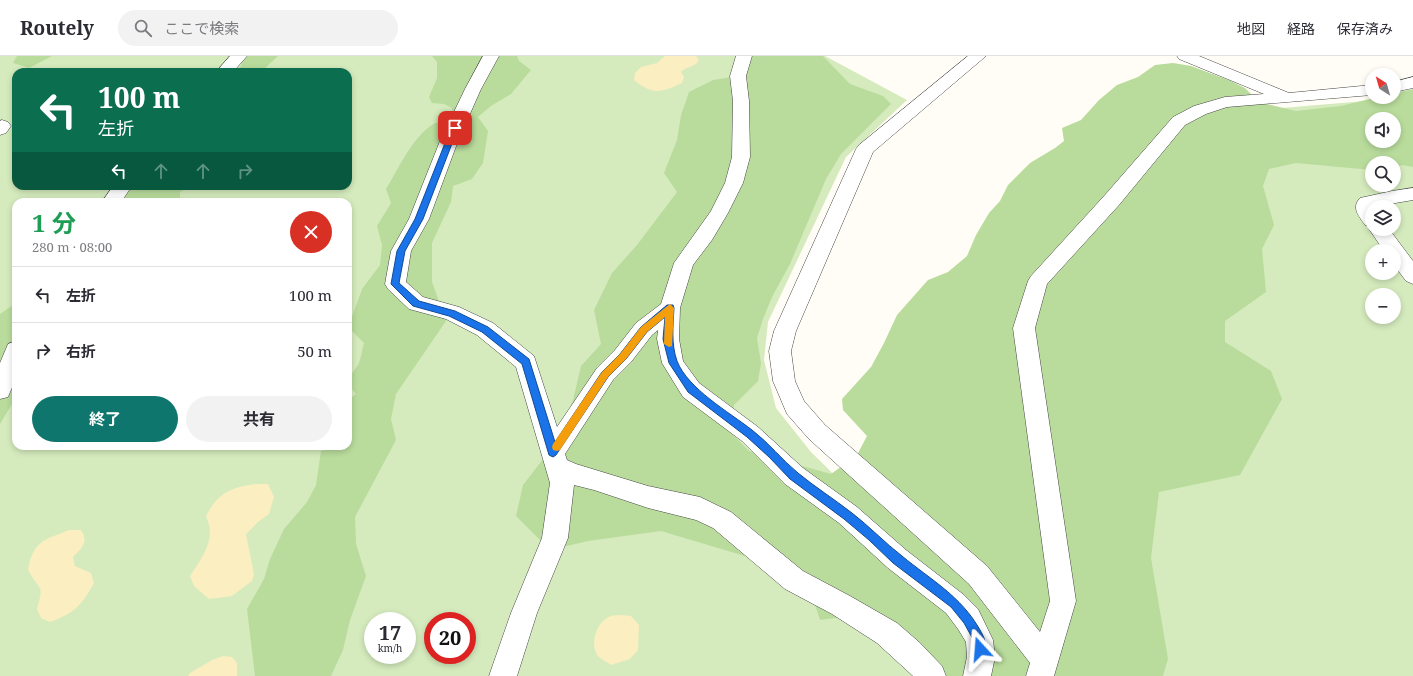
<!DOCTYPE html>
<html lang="ja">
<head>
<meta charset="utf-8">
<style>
  :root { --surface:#fff; --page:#f2f2f3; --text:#2b2b33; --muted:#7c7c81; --line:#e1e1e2; --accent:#0f766e }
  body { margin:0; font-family:"Noto Serif","Noto Sans JP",serif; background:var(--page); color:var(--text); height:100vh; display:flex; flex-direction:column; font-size:15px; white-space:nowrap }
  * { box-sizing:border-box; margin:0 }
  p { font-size:13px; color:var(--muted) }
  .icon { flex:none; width:22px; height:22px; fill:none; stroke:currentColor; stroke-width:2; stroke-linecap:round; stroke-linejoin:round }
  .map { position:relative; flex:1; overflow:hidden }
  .details { position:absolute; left:12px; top:142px; width:340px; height:252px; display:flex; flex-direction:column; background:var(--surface); border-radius:12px; box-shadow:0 2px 6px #0003 }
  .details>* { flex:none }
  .banner { position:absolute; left:12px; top:12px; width:340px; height:122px; border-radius:12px; box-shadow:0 2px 6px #0003; background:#0b6e4f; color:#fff; overflow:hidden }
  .needle { width:26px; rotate:323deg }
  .fabs { position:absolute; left:1365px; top:12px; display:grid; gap:8px }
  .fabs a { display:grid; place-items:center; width:36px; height:36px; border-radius:50%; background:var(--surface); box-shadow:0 2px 6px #0003; font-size:20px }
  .speed { position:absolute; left:364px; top:556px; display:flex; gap:8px; font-size:20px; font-weight:700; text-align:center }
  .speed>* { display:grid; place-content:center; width:52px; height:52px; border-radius:50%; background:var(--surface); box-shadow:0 2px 6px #0003; line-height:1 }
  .speed small { font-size:10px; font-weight:400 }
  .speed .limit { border:6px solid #d22; background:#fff; color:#111 }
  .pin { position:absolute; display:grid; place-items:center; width:34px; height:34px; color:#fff; margin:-17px; border-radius:8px; box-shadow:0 2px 6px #0006 }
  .me { position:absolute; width:44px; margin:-22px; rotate:341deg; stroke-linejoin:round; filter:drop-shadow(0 0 3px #0008) }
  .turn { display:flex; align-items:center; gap:14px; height:84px; padding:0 20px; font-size:18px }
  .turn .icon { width:52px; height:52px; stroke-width:2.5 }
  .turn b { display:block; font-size:28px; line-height:34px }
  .lanes { display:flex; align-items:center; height:38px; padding:0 20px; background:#0003; justify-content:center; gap:20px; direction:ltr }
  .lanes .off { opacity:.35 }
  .round { display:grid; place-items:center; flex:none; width:42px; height:42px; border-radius:21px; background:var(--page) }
  .headline { display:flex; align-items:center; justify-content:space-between; height:68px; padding:0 20px }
  h1 { font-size:24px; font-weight:700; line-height:30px; color:#1e9e55 }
  .cta { display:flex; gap:8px; margin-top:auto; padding:8px 20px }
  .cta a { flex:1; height:46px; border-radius:24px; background:var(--accent); color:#fff; font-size:16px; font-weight:700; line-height:46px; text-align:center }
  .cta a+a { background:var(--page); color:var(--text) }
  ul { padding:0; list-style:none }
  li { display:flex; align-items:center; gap:12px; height:56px; padding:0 20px; border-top:1px solid var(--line) }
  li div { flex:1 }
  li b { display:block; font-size:15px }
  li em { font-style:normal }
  header { display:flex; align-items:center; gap:24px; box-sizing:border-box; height:56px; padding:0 20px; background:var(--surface); border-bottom:1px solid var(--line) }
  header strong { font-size:19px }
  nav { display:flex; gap:22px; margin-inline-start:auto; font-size:14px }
  .search { width:280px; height:36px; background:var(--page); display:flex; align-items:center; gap:10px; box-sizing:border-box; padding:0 14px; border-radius:22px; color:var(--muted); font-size:15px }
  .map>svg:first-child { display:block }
  .green { fill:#d5ebbd; fill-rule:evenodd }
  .forest { fill:#b9dc9c; fill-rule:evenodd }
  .sand { fill:#fbeec1 }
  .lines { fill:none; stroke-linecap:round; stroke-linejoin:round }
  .minor-casing { stroke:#444; stroke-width:1 }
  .minor { fill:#fff; fill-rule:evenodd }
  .route { fill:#1a73e8; stroke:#114b97 }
  .slow { fill:#f59e0b }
</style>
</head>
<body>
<header>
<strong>Routely</strong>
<div class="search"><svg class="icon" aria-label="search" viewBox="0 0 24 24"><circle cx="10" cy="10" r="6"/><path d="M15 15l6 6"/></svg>ここで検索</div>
<nav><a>地図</a><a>経路</a><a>保存済み</a></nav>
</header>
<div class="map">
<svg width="1413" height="620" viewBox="0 0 1413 620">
  <rect width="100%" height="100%" fill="#fffdf5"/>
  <g class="green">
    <path d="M0,0H825L907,44L846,101L768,266L764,304L776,352L811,396L951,534L993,620H0ZM16,16H348V130H16ZM16,146H348V390H16ZM373,565H407V599H373ZM433,565H467V599H433Z"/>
    <path d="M1413,41V620H1066L1233,56ZM1372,63H1394V85H1372ZM1372,107H1394V129H1372ZM1372,151H1394V173H1372ZM1372,195H1394V217H1372ZM1372,239H1394V261H1372Z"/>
  </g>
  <g class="forest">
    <path d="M17,0H52L29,12L13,7Z"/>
    <path d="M227,0H278L261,16H235L242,9Z"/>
    <path d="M432,0H517L519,5L531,14L511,38L491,50L478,61L488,75L483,107L472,123L453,130L451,146L432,187V226L446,265L396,338L391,363L396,384L355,461L356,488L366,520L350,564L343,594L331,620H255L247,553L264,523L270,503L284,473L307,446L316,429L321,395L337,390H348V344L356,338C343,322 348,324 358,309C361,303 362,294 364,287L350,273L352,261L362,233L380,209L382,189L377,170L391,147L386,133C399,112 410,86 429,71C435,66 446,64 453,61L452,52L444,48L432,47L429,41L437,22V6Z"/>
    <path d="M744,0H823L850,28L883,40L891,48L841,98L826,123L790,208L772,241L763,263L757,282L761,307L758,325L734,349L730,376L749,395L831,418L857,399L867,380L843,354L842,343L871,311L884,287L897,259L928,224L948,216L967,200L976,179L989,157L1000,145L1008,129L1030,107L1055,92L1064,85L1062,72L1081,64L1099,44L1117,29L1138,21L1155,9L1173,7L1191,10L1231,25L1245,32L1259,46L1296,55L1341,50L1378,41H1394V37L1413,33V111L1402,109L1394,111V107H1372V114L1296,107L1269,113L1263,130L1274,169L1262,193L1266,236L1225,265V286L1271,315L1282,343L1240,419L1159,436L1151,502L1168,603L1163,620H927L873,557L820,564L805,518L661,475L588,485L550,494L516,460L523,429L557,385L573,344L581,310L601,288L594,254L612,217L637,189L677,136L664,117L677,84L681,59L689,36L713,24L745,19ZM1372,63H1394V85H1372Z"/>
    <path d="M128,130H191L180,136V146H93Z"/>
    <path d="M16,247V341L0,368V258Z"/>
  </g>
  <g class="sand">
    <path d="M665,0H696L699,4C695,12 686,10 681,16L684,21L682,27C661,37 652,39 634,24L635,17L641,11L657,7Z"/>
    <path d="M256,428H268L274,441L269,458L258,466L246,478L254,518L252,525L232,540L209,543L194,530L190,520C198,508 210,492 210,476C210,471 208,465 206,460C218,437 231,431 256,428Z"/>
    <path d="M69,474H81C89,486 82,492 73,501L75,510L91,517L94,527C81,550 75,557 50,566L41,562L37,553C45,527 39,535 28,514C33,485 44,484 69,474Z"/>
    <path d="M621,559L631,560L639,569L638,594L630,603L611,609C607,606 601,603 598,600C589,588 597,564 611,560C614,559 618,559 621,559Z"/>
    <path d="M223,600L232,601L237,607V620H188L190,617L212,604Z"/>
  </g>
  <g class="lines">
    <g class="minor-casing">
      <g id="minor">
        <path d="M230,0H247L233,16H216Z"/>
        <path d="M483,0H499L481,33L458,85L429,163L411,195L406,226L423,241L459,251L493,267L534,300L557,371L597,312L615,294L636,267L661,248L674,207L711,155L725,127L732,101L733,45L730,20L736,0H752L746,20L749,45L750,101L743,127L728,157L712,184L693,209L680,252L679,283L683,305L699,327L758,371L803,412L857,451L906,494L964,539L978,553L993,584L995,601L991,620H963L967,601L966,586L958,573L946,557L888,512L839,467L785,428L742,385L683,341L662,307L657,283L658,274L652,279L631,306L613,324L565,398L567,404L576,408L648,430L700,441L731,456L803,515L850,540L897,567L919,586L942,610L946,620H913L877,587L832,558L785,533L713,472L696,464L648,452L594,434L574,429L568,482L537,557L517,620H489L511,557L542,482L550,427L516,311L477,279L446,263L409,253L388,233L385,228L391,195L409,163L440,85L465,33Z"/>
        <path d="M968,0H986L873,96L796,275L791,295L795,325L804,345L825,369L987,510L1040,576L1050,545L1013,272L1028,225L1031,220L1105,139L1173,61L1194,50L1225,41L1264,38L1179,3L1177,0H1199L1289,37L1372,29V39L1227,51L1206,58L1185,69L1119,149L1047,228L1035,272L1076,545L1054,620H1026L1030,607L969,528L809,383L787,358L773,325L769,295L774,275L856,93L859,89Z"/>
        <path d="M1413,21V32L1394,36V26Z"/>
        <path d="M2,64L8,66L11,70L6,77L0,79V65Z"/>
        <path d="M113,130H132L121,146H102Z"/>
        <path d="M1413,132V144L1372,151V173H1389L1413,205V228L1406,225L1394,209V195H1384L1369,173L1371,170L1365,169C1359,160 1351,152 1360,142L1392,135Z"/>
        <path d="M16,285V322L8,341L0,343V307L8,288Z"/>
      </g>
    </g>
    <use href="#minor" class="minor"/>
  </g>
  <path class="route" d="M455,70L458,72L423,163L405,195L399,227L419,245L455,255L488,271L529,303L555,386L602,316L620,298L641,271L667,249H673L674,252C673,270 671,288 677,305C688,333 729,356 752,374C769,387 782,404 798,417C815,431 834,443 852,457C869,470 885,487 902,500C931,524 961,540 980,574C984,581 988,589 984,597L980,598L976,597L974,585L964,567L951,551L893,507L869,484L844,463L790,423L769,401L747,381L688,336L669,307L663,283L665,261L647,276L626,303L608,321L556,399L553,401L549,399L522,308L482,276L449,260L413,250L391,228L397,195L415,163L451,72Z"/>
  <path class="slow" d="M670,248L674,252L672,290L669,291L664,288L665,261L647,276L626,303L608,321L560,394L557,395L553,394L552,391L553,388L602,316L620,298L641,271Z"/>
</svg>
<div class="fabs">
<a><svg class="needle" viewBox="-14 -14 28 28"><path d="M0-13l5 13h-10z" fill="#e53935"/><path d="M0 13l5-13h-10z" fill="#7c7c81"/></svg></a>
<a><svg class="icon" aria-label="sound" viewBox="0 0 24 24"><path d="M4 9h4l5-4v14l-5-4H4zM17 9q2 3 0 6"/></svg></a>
<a><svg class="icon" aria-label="search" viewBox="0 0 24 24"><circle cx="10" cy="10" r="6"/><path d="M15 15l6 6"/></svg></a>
<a><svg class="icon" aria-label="layers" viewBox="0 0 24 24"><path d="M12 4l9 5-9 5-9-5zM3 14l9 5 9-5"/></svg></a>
<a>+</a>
<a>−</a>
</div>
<div class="speed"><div>17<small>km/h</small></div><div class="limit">20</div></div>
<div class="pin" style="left:455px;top:72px;background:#d93025"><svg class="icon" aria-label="arrive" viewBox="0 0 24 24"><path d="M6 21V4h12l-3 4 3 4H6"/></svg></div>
<svg class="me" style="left:980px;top:593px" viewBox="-20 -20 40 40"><path d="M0-17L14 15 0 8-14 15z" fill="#1a73e8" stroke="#fff" stroke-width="4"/></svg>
<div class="banner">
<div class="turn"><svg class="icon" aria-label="left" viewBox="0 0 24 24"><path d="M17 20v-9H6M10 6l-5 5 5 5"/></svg><div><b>100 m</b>左折</div></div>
<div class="lanes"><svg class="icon" aria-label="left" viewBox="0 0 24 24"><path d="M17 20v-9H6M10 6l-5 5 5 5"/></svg><svg class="icon off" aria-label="ahead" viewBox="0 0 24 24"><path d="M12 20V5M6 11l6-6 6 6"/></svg><svg class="icon off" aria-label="ahead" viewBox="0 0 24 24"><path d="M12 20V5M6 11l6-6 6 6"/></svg><svg class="icon off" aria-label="right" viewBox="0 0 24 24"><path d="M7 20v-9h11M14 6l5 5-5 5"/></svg></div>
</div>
<section class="details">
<div class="headline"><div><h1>1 分</h1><p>280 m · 08:00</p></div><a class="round" style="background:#d93025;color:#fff"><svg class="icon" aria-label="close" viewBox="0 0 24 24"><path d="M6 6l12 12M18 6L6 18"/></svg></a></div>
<ul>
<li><svg class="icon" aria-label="left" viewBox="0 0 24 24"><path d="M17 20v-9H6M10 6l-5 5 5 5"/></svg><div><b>左折</b></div><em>100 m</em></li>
<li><svg class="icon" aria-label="right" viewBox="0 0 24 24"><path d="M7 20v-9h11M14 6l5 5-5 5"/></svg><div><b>右折</b></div><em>50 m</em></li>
</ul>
<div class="cta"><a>終了</a><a>共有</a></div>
</section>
</div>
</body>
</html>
